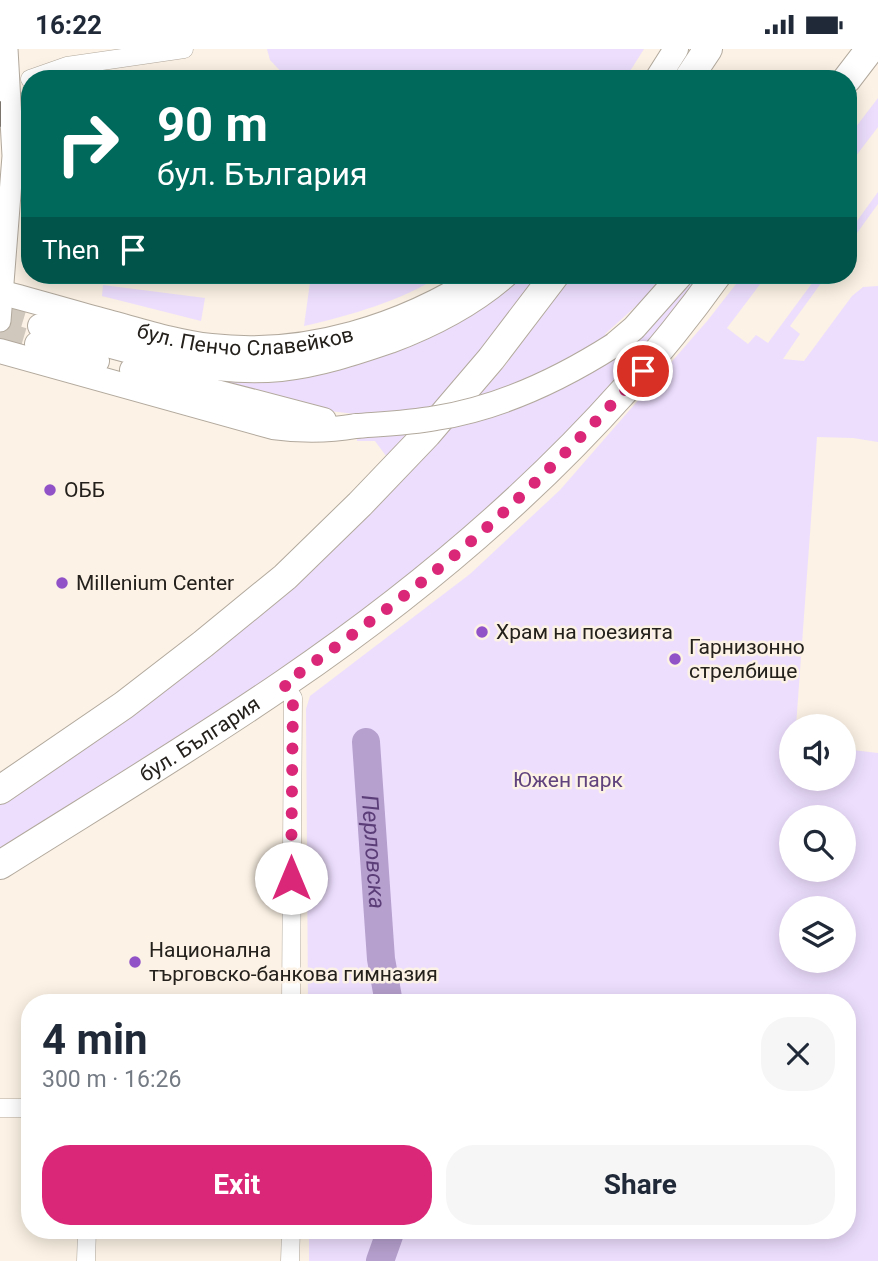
<!DOCTYPE html>
<html lang="en">
<head>
<meta charset="utf-8">
<style>
  :root { --surface:#fff; --page:#f6f6f7; --text:#1f2937; --muted:#747a83; --accent:#db2777 }
  body { margin:0; font-family:Roboto,sans-serif; background:var(--page); color:var(--text); height:100vh; display:flex; flex-direction:column; font-size:26px; white-space:nowrap }
  * { box-sizing:border-box; margin:0 }
  p { font-size:23px; color:var(--muted) }
  .icon { flex:none; width:38px; height:38px; fill:none; stroke:currentColor; stroke-width:2; stroke-linecap:round; stroke-linejoin:round }
  .map { position:relative; flex:1; overflow:hidden }
  .panel { position:absolute; left:21px; top:945px; width:835px; height:245px; display:flex; flex-direction:column; background:var(--surface); border-radius:28px; box-shadow:0 4px 18px #0003 }
  .panel>* { flex:none }
  .hud { position:absolute; left:21px; top:21px; width:836px; height:214px; border-radius:28px; box-shadow:0 4px 18px #0003; background:#00695c; color:#fff; overflow:hidden }
  .controls { position:absolute; left:779px; top:665px; display:grid; gap:14px }
  .controls a { display:grid; place-items:center; width:77px; height:77px; border-radius:50%; background:var(--surface); box-shadow:0 4px 18px #0003; font-size:35px }
  .pin { position:absolute; display:grid; place-items:center; width:60px; height:60px; color:#fff; margin:-30px; border:4px solid #fff; border-radius:50%; box-shadow:0 2px 7px #0007 }
  .me { position:absolute; width:77px; margin:-38px; rotate:0deg; stroke-linejoin:round; filter:drop-shadow(0 0 5px #0008) }
  .turn { display:flex; align-items:center; gap:24px; height:147px; padding:0 21px; font-size:32px }
  .turn .icon { width:91px; height:91px; stroke-width:2.5 }
  .turn b { display:block; font-size:49px; line-height:60px }
  .then { display:flex; align-items:center; height:66px; padding:0 21px; background:#0003; gap:14px; font-size:26px }
  .round { display:grid; place-items:center; flex:none; width:74px; height:74px; border-radius:28px; background:var(--page) }
  .summary { display:flex; align-items:center; justify-content:space-between; height:119px; padding:0 21px }
  h1 { font-size:42px; font-weight:700; line-height:52px }
  .action { display:flex; gap:14px; margin-top:auto; padding:14px 21px }
  .action a { flex:1; height:80px; border-radius:28px; background:var(--accent); color:#fff; font-size:28px; font-weight:700; line-height:80px; text-align:center }
  .action a+a { background:var(--page); color:var(--text) }
  .status { display:flex; justify-content:space-between; align-items:center; height:49px; padding:0 35px; background:var(--surface); direction:ltr }
  .status svg { height:19px; fill:currentColor }
  .map>svg:first-child { display:block }
  .green { fill:#eddefe; fill-rule:evenodd }
  .lines { fill:none; stroke-linecap:round; stroke-linejoin:round }
  .river { stroke:#b6a0ce; stroke-width:28 }
  .secondary-tunnel { stroke:#d1c8bd; stroke-width:24; stroke-dasharray:24 12; stroke-linecap:butt }
  .minor-casing { stroke:#b2a99d; stroke-width:19 }
  .tertiary-casing { stroke:#b2a99d; stroke-width:23 }
  .secondary-casing { stroke:#b2a99d; stroke-width:26 }
  .primary-casing { stroke:#b2a99d; stroke-width:30 }
  .minor { stroke:#fff; stroke-width:18 }
  .tertiary { stroke:#fff; stroke-width:21 }
  .secondary { stroke:#fff; stroke-width:24 }
  .primary { stroke:#fff; stroke-width:28 }
  .tram { stroke:#7b746d; stroke-width:2 }
  .secondary-bridge-casing { stroke:#b2a99d; stroke-width:26; stroke-linecap:butt }
  .secondary-bridge { stroke:#fff; stroke-width:24 }
  .route { stroke:#db2777; stroke-width:12; stroke-dasharray:0 21.6 }
  .poi-dot { fill:#9152c8; stroke:#fcf2e5; stroke-width:2.5 }
  .labels { text-anchor:middle; stroke-width:5; stroke-linejoin:round; paint-order:stroke }
  .street-label { font-size:21px; fill:#24201c; stroke:#fcf2e5 }
  .poi-label { font-size:21px; fill:#24201c; stroke:#fcf2e5; text-anchor:start }
  .park-label { font-size:21px; fill:#60427d; stroke:#fcf2e5 }
  .water-label { font-size:23px; font-style:italic; fill:#5b3d77; stroke:#fcf2e5 }
</style>
</head>
<body>
<div class="status"><b>16:22</b><svg viewBox="0 0 49 12"><path d="M0 12V9h3v3zM5 12V6h3v6zM10 12V3h3v9zM15 12V0h3v12zM26 1h20v11H26zM47 4h2v5h-2z"/></svg></div>
<div class="map">
<svg width="878" height="1212" viewBox="0 0 878 1212">
  <rect width="100%" height="100%" fill="#fcf2e5"/>
  <g class="green">
    <path d="M267,0H644L625,30H288L270,11Z"/>
    <path d="M878,49V78L849,116V87Z"/>
    <path d="M878,143V155L849,195V183Z"/>
    <path d="M311,226H442C400,252 352,266 304,277Z"/>
    <path d="M510,226H539L449,343L389,411L375,392H357L355,365L304,359L184,327Z"/>
    <path d="M573,226H666L645,249L605,285L621,304L692,226H701C593,369 464,490 320,596C274,629 226,659 178,689C119,726 60,764 0,802V754L278,549L444,387L503,319Z"/>
    <path d="M743,226H767L727,279L748,295L756,286L768,294L818,226H827L790,277L800,285L783,310L804,312L852,247L863,238L878,237V393L853,389L817,388L796,677H791V730H844V700L878,704V1212H309V1181H847V954H308L306,660L310,647L470,525L560,441L708,271ZM791,768H844V821H791ZM791,859H844V912H791Z"/>
    <path d="M103,236L205,249L201,272L102,247Z"/>
  </g>
  <g class="lines">
    <g class="river">
      <path id="s1" d="M366,693L381,910L389,954"/>
      <path d="M380,1212L391,1181"/>
    </g>
    <g class="secondary-tunnel">
      <path d="M0,265L40,277"/>
      <path d="M0,284L37,295"/>
    </g>
    <g class="minor-casing">
      <g id="minor">
        <path d="M30,30L67,17L184,0"/>
        <path d="M284,635L293,649L291,954"/>
        <path d="M0,1059H30"/>
        <path d="M86,1212L87,1181"/>
        <path d="M290,1212L291,1181"/>
      </g>
    </g>
    <g class="tertiary-casing">
      <path id="tertiary" d="M0,272L13,107L7,0"/>
    </g>
    <g class="secondary-casing">
      <g id="secondary">
        <path d="M657,30L676,0"/>
        <path id="s2" d="M0,243C38,253 75,264 112,274C145,283 177,293 211,297C306,308 403,277 482,226"/>
        <path d="M40,277C118,298 200,328 281,320C319,316 355,304 390,292C430,277 473,255 506,226"/>
        <path d="M37,295L97,312"/>
        <path d="M614,296L634,279L681,226"/>
        <path d="M0,302L273,378C302,382 327,382 356,377"/>
        <path d="M132,321L324,371"/>
      </g>
    </g>
    <g class="primary-casing">
      <g id="primary">
        <path d="M688,30L708,0"/>
        <path d="M847,30L870,0"/>
        <path d="M0,741L124,656L203,595L285,528L360,455L427,385L491,310L555,226"/>
        <path id="s3" d="M0,816C95,756 192,698 285,634C449,522 601,388 717,226"/>
      </g>
    </g>
    <use href="#minor" class="minor"/>
    <use href="#tertiary" class="tertiary"/>
    <use href="#secondary" class="secondary"/>
    <use href="#primary" class="primary"/>
    <path class="tram" d="M0,53V77"/>
    <g class="secondary-bridge-casing">
      <path id="secondary-bridge" d="M356,377C383,375 410,374 436,369C500,359 559,331 614,296"/>
    </g>
    <use href="#secondary-bridge" class="secondary-bridge"/>
  </g>
  <g class="lines">
    <path class="route" d="M291,829L293,649L284,635C352,586 421,537 484,481C540,431 592,377 643,322"/>
  </g>
  <g class="poi-dot">
    <circle cx="50" cy="441" r="7"/>
    <circle cx="62" cy="534" r="7"/>
    <circle cx="482" cy="583" r="7"/>
    <circle cx="675" cy="610" r="7"/>
    <circle cx="135" cy="913" r="7"/>
  </g>
  <g class="labels">
    <g class="street-label">
      <text dy="7" stroke="none"><textPath href="#s2" startOffset="252">бул. Пенчо Славейков</textPath></text>
      <text dy="7" stroke="none"><textPath href="#s3" startOffset="236">бул. България</textPath></text>
    </g>
    <g class="poi-label">
      <text x="64" y="448">ОББ</text>
      <text x="76" y="541">Millenium Center</text>
      <text x="496" y="590">Храм на поезията</text>
      <text x="689" y="605">Гарнизонно<tspan x="689" dy="24">стрелбище</tspan></text>
      <text x="149" y="908">Национална<tspan x="149" dy="24">търговско-банкова гимназия</tspan></text>
    </g>
    <g class="park-label">
      <text x="568" y="738">Южен парк</text>
    </g>
    <g class="water-label">
      <text dy="8" stroke="none"><textPath href="#s1" startOffset="110">Перловска</textPath></text>
    </g>
  </g>
</svg>
<div class="controls">
<a><svg class="icon" aria-label="sound" viewBox="0 0 24 24"><path d="M4 9h4l5-4v14l-5-4H4zM17 9q2 3 0 6"/></svg></a>
<a><svg class="icon" aria-label="search" viewBox="0 0 24 24"><circle cx="10" cy="10" r="6"/><path d="M15 15l6 6"/></svg></a>
<a><svg class="icon" aria-label="layers" viewBox="0 0 24 24"><path d="M12 4l9 5-9 5-9-5zM3 14l9 5 9-5"/></svg></a>
</div>
<div class="pin" style="left:643px;top:322px;background:#d93025"><svg class="icon" aria-label="arrive" viewBox="0 0 24 24"><path d="M6 21V4h12l-3 4 3 4H6"/></svg></div>
<svg class="me" style="left:291px;top:829px" viewBox="-20 -20 40 40"><circle r="19" fill="#fff"/><path d="M0-13L10 11 0 6-10 11z" fill="#db2777"/></svg>
<div class="hud">
<div class="turn"><svg class="icon" aria-label="right" viewBox="0 0 24 24"><path d="M7 20v-9h11M14 6l5 5-5 5"/></svg><div><b>90 m</b>бул. България</div></div>
<div class="then">Then<svg class="icon" aria-label="arrive" viewBox="0 0 24 24"><path d="M6 21V4h12l-3 4 3 4H6"/></svg></div>
</div>
<section class="panel">
<div class="summary"><div><h1>4 min</h1><p>300 m · 16:26</p></div><a class="round"><svg class="icon" aria-label="close" viewBox="0 0 24 24"><path d="M6 6l12 12M18 6L6 18"/></svg></a></div>
<div class="action"><a>Exit</a><a>Share</a></div>
</section>
</div>
</body>
</html>
